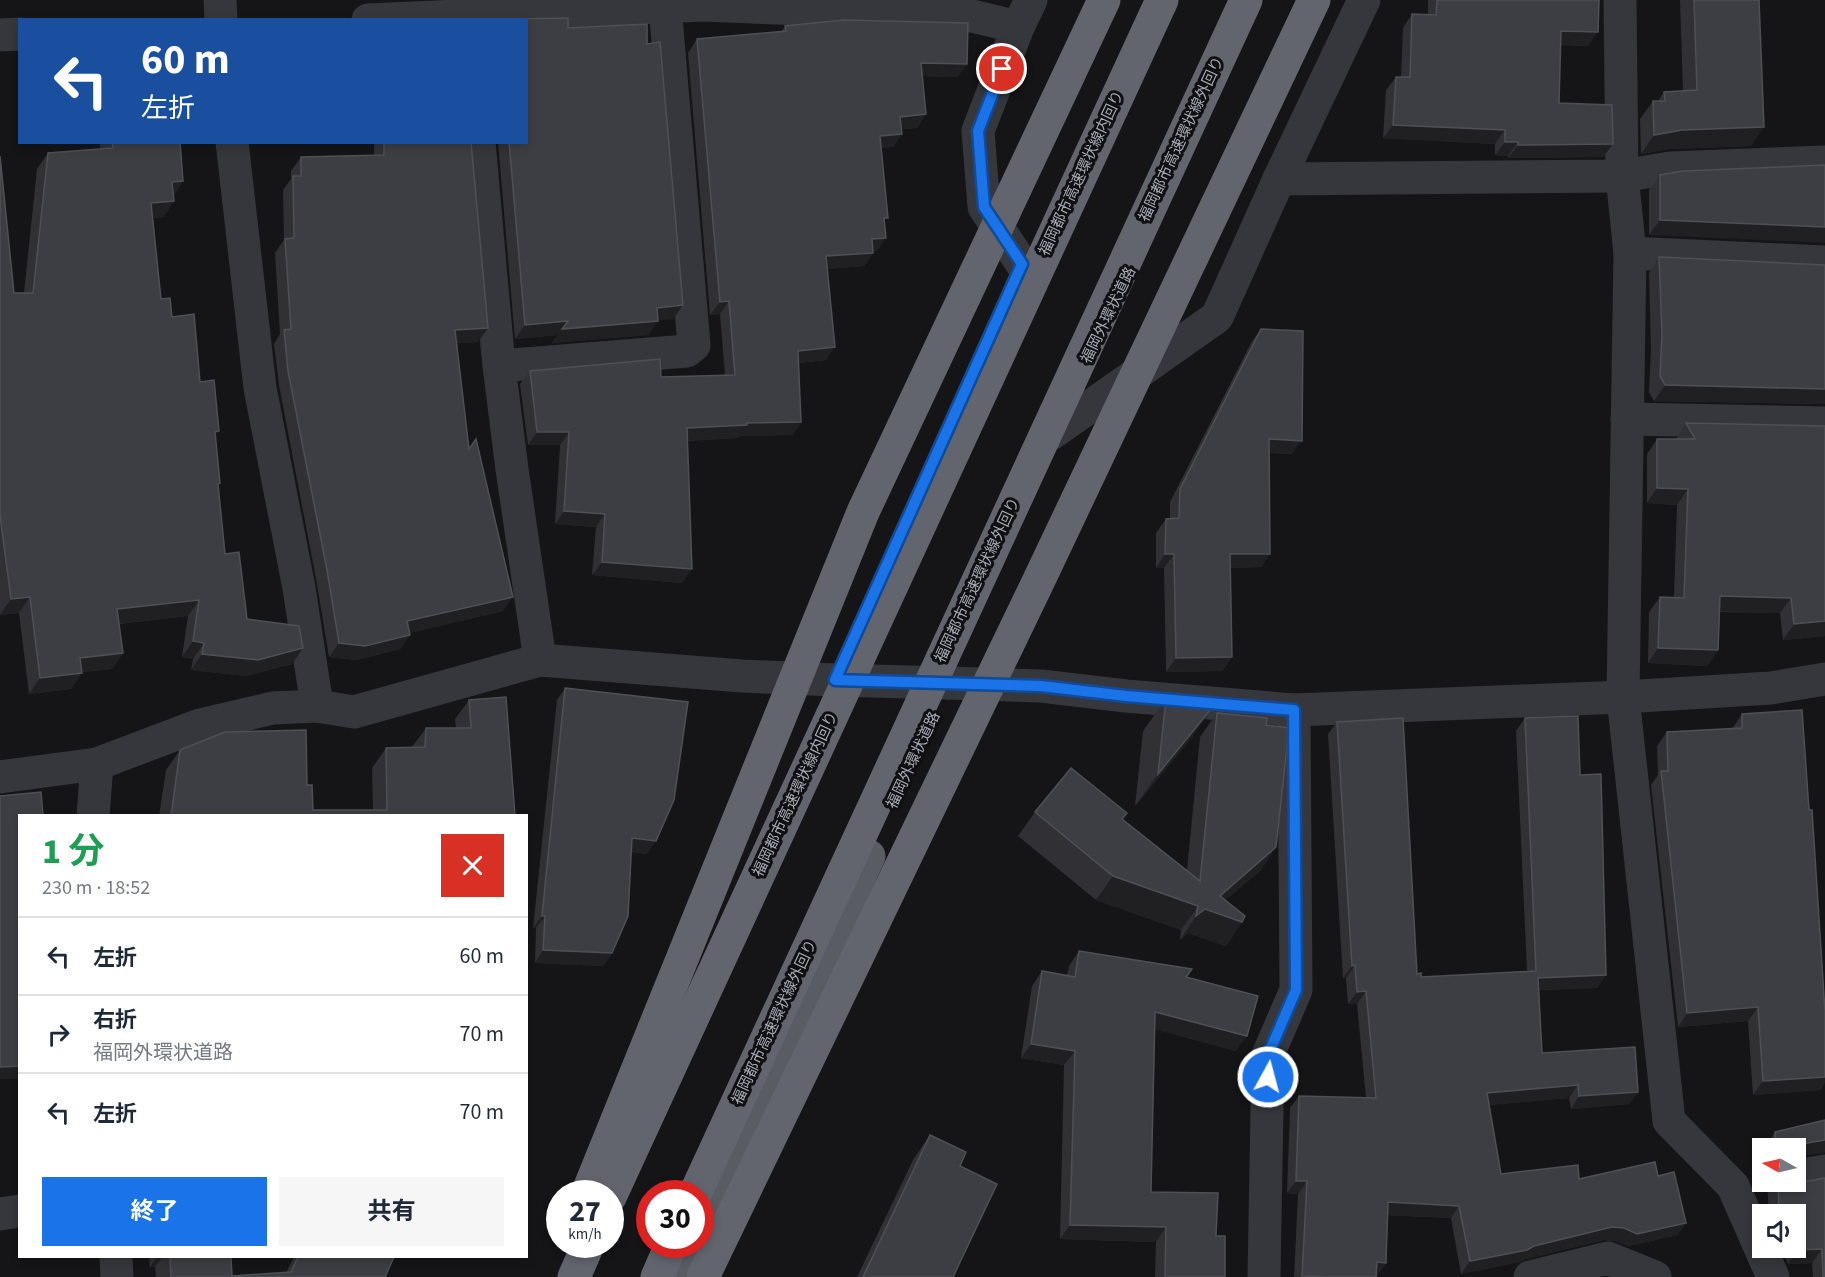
<!DOCTYPE html>
<html lang="ja">
<head>
<meta charset="utf-8">
<style>
  :root { --surface:#fff; --page:#f6f6f7; --text:#1f2937; --muted:#747a83; --line:#e0e1e3; --accent:#1a73e8 }
  body { margin:0; font-family:"Source Sans 3","Noto Sans JP",sans-serif; background:var(--page); color:var(--text); height:100vh; display:flex; flex-direction:column; font-size:22px; white-space:nowrap }
  * { box-sizing:border-box; margin:0 }
  p { font-size:20px; color:var(--muted) }
  .icon { flex:none; width:33px; height:33px; fill:none; stroke:currentColor; stroke-width:2; stroke-linecap:round; stroke-linejoin:round }
  .map { position:relative; flex:1; overflow:hidden }
  .drawer { position:absolute; left:18px; top:814px; width:510px; height:444px; display:flex; flex-direction:column; background:var(--surface); border-radius:0px; box-shadow:0 3px 9px #0003 }
  .drawer>* { flex:none }
  .guide { position:absolute; left:18px; top:18px; width:510px; height:126px; border-radius:0px; box-shadow:0 3px 9px #0003; background:#1a4fa0; color:#fff; overflow:hidden }
  .needle { width:39px; rotate:278deg }
  .fabs { position:absolute; left:1752px; top:1138px; display:grid; gap:12px }
  .fabs a { display:grid; place-items:center; width:54px; height:54px; border-radius:0px; background:var(--surface); box-shadow:0 3px 9px #0003; font-size:30px }
  .speed { position:absolute; left:546px; top:1180px; display:flex; gap:12px; font-size:30px; font-weight:700; text-align:center }
  .speed>* { display:grid; place-content:center; width:78px; height:78px; border-radius:50%; background:var(--surface); box-shadow:0 3px 9px #0003; line-height:1 }
  .speed small { font-size:15px; font-weight:400 }
  .speed .limit { border:9px solid #d22; background:#fff; color:#111 }
  .pin { position:absolute; display:grid; place-items:center; width:51px; height:51px; color:#fff; margin:-26px; border:3px solid #fff; border-radius:50%; box-shadow:0 2px 6px #0007 }
  .me { position:absolute; width:66px; margin:-33px; rotate:7deg; stroke-linejoin:round; filter:drop-shadow(0 0 4px #0008) }
  .turn { display:flex; align-items:center; gap:21px; height:126px; padding:0 24px; font-size:27px }
  .turn .icon { width:78px; height:78px; stroke-width:2.5 }
  .turn b { display:block; font-size:42px; line-height:51px }
  .round { display:grid; place-items:center; flex:none; width:63px; height:63px; border-radius:0px; background:var(--page) }
  .summary { display:flex; align-items:center; justify-content:space-between; height:102px; padding:0 24px }
  h1 { font-size:36px; font-weight:700; line-height:45px; color:#1e9e55 }
  .action { display:flex; gap:12px; margin-top:auto; padding:12px 24px }
  .action a { flex:1; height:69px; border-radius:0px; background:var(--accent); color:#fff; font-size:24px; font-weight:700; line-height:69px; text-align:center }
  .action a+a { background:var(--page); color:var(--text) }
  ul { padding:0; list-style:none }
  li { display:flex; align-items:center; gap:18px; height:78px; padding:0 24px; border-top:2px solid var(--line) }
  li div { flex:1 }
  li b { display:block; font-size:22px }
  li em { font-style:normal }
  .map>svg:first-child { display:block }
  .lines { fill:none; stroke-linecap:round; stroke-linejoin:round }
  .minor { stroke:#36373c; stroke-width:33 }
  .tertiary { stroke:#36373c; stroke-width:33 }
  .trunk { stroke:#5a5c64; stroke-width:33 }
  .motorway { stroke:#62656d; stroke-width:33 }
  .motorway-bridge { stroke:#62656d; stroke-width:33 }
  .wall { fill:#313135 }
  .shaded-wall { fill:#202023 }
  .building { fill:#3d3e43; stroke:#4e5055; stroke-width:1.5 }
  .route-casing { stroke:#114b97; stroke-width:15 }
  .route { stroke:#1a73e8; stroke-width:10 }
  .labels { text-anchor:middle; stroke-width:6; stroke-linejoin:round; paint-order:stroke }
  .street-label { font-size:15px; fill:#a6acb7; stroke:#101012 }
</style>
</head>
<body>
<div class="map">
<svg width="1825" height="1277" viewBox="0 0 1825 1277">
  <rect width="100%" height="100%" fill="#151517"/>
  <g class="lines">
    <g class="minor">
      <path d="M220,0L221,20"/>
      <path d="M1620,0L1622,176L1630,253L1623,697L1669,1121L1733,1186L1773,1277"/>
      <path d="M368,20L703,5L972,16L1018,27"/>
      <path d="M0,35L20,34"/>
      <path d="M232,142L260,388L299,588L317,706"/>
      <path d="M479,142L499,366L512,469L540,660"/>
      <path d="M1279,179L1622,176L1670,168L1825,162"/>
      <path d="M1630,253L1825,262"/>
      <path d="M1022,264L984,207L978,131L1018,27L1031,0"/>
      <path d="M499,366L687,351L694,345L665,6"/>
      <path d="M1627,419L1825,423"/>
      <path d="M1051,434L1217,317L1279,179L1364,0"/>
      <path d="M948,683L1041,686L1126,696L1294,710L1623,697L1771,688L1825,679"/>
      <path d="M0,777L97,764L200,725L273,708L317,706L354,712L540,660L742,676L835,680"/>
      <path d="M93,816L97,764"/>
      <path d="M1796,1176L1825,1171"/>
      <path d="M0,1214L20,1211"/>
      <path d="M116,1257L117,1277"/>
      <path d="M1264,1277L1268,1055L1296,990L1294,710"/>
      <path d="M1530,1277L1608,1258L1655,1277"/>
    </g>
    <path class="tertiary" d="M835,680L948,683"/>
    <g class="trunk">
      <path d="M700,1225L869,856"/>
      <path d="M677,1277L691,1245"/>
    </g>
    <g class="motorway">
      <path d="M574,1277L588,1245"/>
      <path d="M657,1277L671,1245"/>
    </g>
    <g class="motorway-bridge">
      <path d="M587,1194L863,512L1104,0"/>
      <path d="M695,1194L1246,0"/>
      <path d="M610,1197L1162,0"/>
      <path d="M703,1277L1039,580L1314,0"/>
    </g>
  </g>
  <g class="wall">
    <path d="M1428,0H1599L1588,46L1560,45L1559,103L1613,144L1603,157L1508,158V156L1495,155V144L1383,138L1386,90L1396,77H1401L1403,28L1412,14L1428,15Z"/>
    <path d="M1680,0H1759L1751,146L1669,149L1641,154L1640,119L1653,101H1658L1664,92L1683,91Z"/>
    <path d="M785,26L958,77L922,76L926,114L917,128L902,129V134L893,147L881,148L885,223L877,251H873V253L864,266L827,269L826,360L799,363L801,422L792,435L740,436L738,438L687,441L682,583L592,575L596,527L555,524L560,445H528L520,384L530,371L661,377L725,375L720,314L710,315L688,53L697,39L782,31Z"/>
    <path d="M568,28L647,44L673,319L658,320L648,335L552,343L558,335L515,339L498,142H526Z"/>
    <path d="M100,142H180L183,181L174,195V201L163,217L153,218L161,299L172,317L200,382L215,436L220,483L218,486L225,554L247,619L292,664L246,676L191,670L193,659L182,657L188,616L119,624L123,653L112,669L82,672L71,689L29,694L19,613L0,615V156L14,293H24L37,169L48,153L100,149Z"/>
    <path d="M374,142H471L478,342L457,343L469,449L503,611L409,633L410,635L400,649L356,660L329,657L317,584L279,385L274,344L280,334L275,253L284,240L283,190L291,179V171L301,157L374,155Z"/>
    <path d="M1825,165L1649,235V190L1660,175Z"/>
    <path d="M1659,257L1825,265V404L1654,401L1649,392L1651,349L1649,273Z"/>
    <path d="M1261,329L1292,454L1269,453L1261,567L1230,568L1232,657L1222,671L1166,672L1164,568H1156V533L1166,519H1170V502L1251,343Z"/>
    <path d="M1686,423L1825,636L1783,640L1780,613L1719,612L1718,650L1707,666L1648,663L1649,612L1660,597H1674L1677,505L1647,503V454L1657,439H1676Z"/>
    <path d="M565,688L647,854L631,852L612,953L603,966L535,963L536,928H533L557,700Z"/>
    <path d="M1166,699L1193,736L1135,806L1143,731Z"/>
    <path d="M469,700L515,816H159L166,770L180,750L307,785L313,810H373L372,768L386,748L412,747L426,728H456L455,719Z"/>
    <path d="M1217,713L1266,725L1276,847L1260,871L1225,900L1242,922L1226,946L1188,933L1180,940L1181,930L1096,900L1018,836L1035,812L1127,813L1122,820L1187,870L1200,737Z"/>
    <path d="M1742,714L1809,810L1825,1012V1082L1820,1090L1753,1095L1748,1021L1678,1027L1651,785L1658,775L1657,746L1667,732L1732,729Z"/>
    <path d="M1525,718L1580,775L1606,975L1597,988L1539,990L1542,1053L1638,1092L1629,1104L1571,1109L1569,1098L1489,1105L1501,1174L1579,1179L1658,1176L1686,1223L1677,1235L1629,1246L1615,1241L1604,1240L1526,1259L1519,1262L1461,1274L1451,1218L1388,1215L1386,1263L1376,1277H1294L1298,1194L1287,1193L1290,1108L1299,1096L1366,1098L1357,1004H1348L1346,978H1343L1328,734L1337,722L1417,974L1421,977L1527,971L1516,731Z"/>
    <path d="M1079,951L1186,977L1236,1051L1155,1029L1151,1192L1216,1236L1225,1277H1155L1156,1242L1060,1239L1064,1065L1021,1058L1032,986L1042,971L1067,975L1069,966Z"/>
    <path d="M1825,1120V1151L1824,1153L1796,1149H1765V1146L1775,1132Z"/>
    <path d="M930,1135L960,1166L953,1277H857L913,1160Z"/>
    <path d="M1825,1178V1277H1813L1812,1263L1788,1264L1781,1248H1796V1215H1769L1767,1182H1796L1800,1180L1809,1181Z"/>
    <path d="M149,1257H231L232,1276L286,1273L294,1257H394L385,1277H156L155,1267H150Z"/>
  </g>
  <g class="shaded-wall">
    <path d="M1561,31L1598,32L1588,46L1551,44Z"/>
    <path d="M921,63L967,64L958,77L912,76Z"/>
    <path d="M926,114L917,128L891,130L900,117Z"/>
    <path d="M1393,125L1505,130L1495,144L1383,138Z"/>
    <path d="M1764,127L1751,146L1669,149L1641,154L1654,135L1682,130Z"/>
    <path d="M902,134L893,147L871,149L880,136Z"/>
    <path d="M1505,142H1518L1508,156L1495,155Z"/>
    <path d="M1613,144L1603,157L1508,158L1518,145Z"/>
    <path d="M183,181L172,197V182Z"/>
    <path d="M174,201L163,217L140,219L151,203Z"/>
    <path d="M1660,220L1825,227V243L1649,235Z"/>
    <path d="M886,238L877,251L863,252L872,239Z"/>
    <path d="M873,253L864,266L816,270L826,256Z"/>
    <path d="M729,301L720,314L710,315L720,302Z"/>
    <path d="M683,305L673,319L647,322L657,308Z"/>
    <path d="M568,321H658L648,335L552,343L558,335L515,339L525,325Z"/>
    <path d="M488,328L478,342L445,344L455,330Z"/>
    <path d="M835,347L826,360L789,364L798,351Z"/>
    <path d="M1665,385L1825,389V404L1654,401Z"/>
    <path d="M801,422L792,435L740,436L738,438L677,441L687,428L747,423Z"/>
    <path d="M537,432H569L560,445H528Z"/>
    <path d="M1269,439L1302,441L1292,454L1259,453Z"/>
    <path d="M1657,488L1688,489L1677,505L1647,503Z"/>
    <path d="M564,511L605,514L596,527L555,524Z"/>
    <path d="M1165,554H1174L1164,568H1156Z"/>
    <path d="M1230,554H1270L1261,567L1220,568Z"/>
    <path d="M602,562L692,569L682,583L592,575Z"/>
    <path d="M1720,596L1791,598L1780,613L1710,611Z"/>
    <path d="M30,597L19,613L0,615L11,599Z"/>
    <path d="M513,597L503,611L397,636L407,621Z"/>
    <path d="M199,600L188,616L106,625L117,609Z"/>
    <path d="M1825,621V636L1783,640L1794,624Z"/>
    <path d="M410,635L400,649L356,660L329,657L339,643Z"/>
    <path d="M193,641L204,643L193,659L182,657Z"/>
    <path d="M303,648L292,664L246,676L191,670L202,654Z"/>
    <path d="M1658,648L1718,650L1707,666L1648,663Z"/>
    <path d="M123,653L112,669L69,674L80,658Z"/>
    <path d="M1232,657L1222,671L1166,672L1176,658Z"/>
    <path d="M82,673L71,689L29,694L40,678Z"/>
    <path d="M1215,704L1193,736L1135,806L1158,774Z"/>
    <path d="M632,838L656,841L647,854L623,850Z"/>
    <path d="M1276,847L1260,871L1213,911L1242,922L1226,946L1188,933L1180,940L1196,916Z"/>
    <path d="M1113,876L1198,906L1181,930L1096,900Z"/>
    <path d="M542,916H545L536,928H533Z"/>
    <path d="M543,950L612,953L603,966L535,963Z"/>
    <path d="M1355,965L1346,978H1343L1352,966Z"/>
    <path d="M1606,975L1597,988L1529,990L1538,978Z"/>
    <path d="M1366,991L1357,1004H1348L1357,992Z"/>
    <path d="M1758,1007L1748,1021L1678,1027L1687,1013Z"/>
    <path d="M1155,1012L1247,1036L1236,1051L1145,1027Z"/>
    <path d="M1031,1044L1075,1051L1064,1065L1021,1058Z"/>
    <path d="M20,1066V1079H0V1067Z"/>
    <path d="M1825,1077V1082L1820,1090L1753,1095L1763,1081Z"/>
    <path d="M1578,1085L1569,1098L1478,1106L1487,1093Z"/>
    <path d="M1638,1092L1629,1104L1571,1109L1579,1096Z"/>
    <path d="M1825,1140V1151L1824,1153L1796,1157V1149H1793L1794,1148L1802,1144Z"/>
    <path d="M1296,1181H1307L1298,1194L1287,1193Z"/>
    <path d="M1388,1202L1459,1206L1451,1218L1379,1215Z"/>
    <path d="M1686,1223L1677,1235L1629,1246L1615,1241L1604,1240L1526,1259L1519,1262L1461,1274L1470,1261L1612,1227Z"/>
    <path d="M1070,1225L1166,1227L1156,1242L1060,1239Z"/>
    <path d="M1822,1249L1812,1263L1788,1264L1797,1250Z"/>
    <path d="M157,1257H162L155,1267H150Z"/>
    <path d="M1377,1262L1386,1263L1377,1275Z"/>
  </g>
  <g class="building">
    <path d="M1437,0H1599L1598,32L1561,31L1559,103L1612,105L1613,144L1518,145V142H1505V130L1393,125L1396,77H1410L1412,14L1436,15Z"/>
    <path d="M1694,0H1759L1764,127L1682,130L1654,135L1653,101H1665L1664,92L1697,90Z"/>
    <path d="M568,18V28L647,24V44L660,42L683,305L657,308L658,321L562,329L568,321L525,325L509,142H526V20L501,19Z"/>
    <path d="M844,20L968,23L967,64L921,63L926,114L900,117L902,134L880,136L888,218H884L886,238L872,239L873,253L826,256L835,347L798,351L801,422L747,423V425L687,428L692,569L602,562L605,514L564,511L569,432H537L530,371L660,359L661,377L735,375L729,301L720,302L697,39L786,31L785,26Z"/>
    <path d="M112,142H180L183,181L172,182L174,201L151,203L161,299L170,298L172,317L194,314L200,382L214,380L219,431L215,432L220,483L218,484L225,554L239,552L247,619L299,626L303,648L258,660L202,654L204,643L193,641L199,600L117,609L123,653L80,658L82,673L40,678L30,597L11,599L0,515V156L14,293H33L48,153L113,148Z"/>
    <path d="M384,142H471L488,328L455,330L469,449L476,439L513,597L407,621L410,635L365,646L339,643L327,570L288,371L284,330L291,329L285,239L294,238L293,176H301V157L384,155Z"/>
    <path d="M1825,165V227L1660,220V175L1683,171Z"/>
    <path d="M1659,257L1825,265V389L1665,385L1660,376L1662,334Z"/>
    <path d="M1261,329L1303,331L1302,441L1269,439L1270,554H1230L1232,657L1176,658L1174,554H1165L1166,519L1179,518L1180,489Z"/>
    <path d="M1686,423L1825,426V621L1794,624L1791,598L1720,596L1718,650L1658,648L1660,597L1684,598L1688,489L1657,488V439H1695Z"/>
    <path d="M565,688L688,702L674,800L656,841L632,838L628,916L612,953L543,950L545,916H542Z"/>
    <path d="M506,697L515,816H171L180,750L225,732L306,730L307,785H312L313,810H387L386,748L425,747L426,728H471L469,700Z"/>
    <path d="M1166,699L1215,704L1158,774Z"/>
    <path d="M1802,710L1809,810H1812L1825,1012V1077L1763,1081L1758,1007L1687,1013L1661,771H1668L1667,732L1742,728V714Z"/>
    <path d="M1217,713L1267,718L1266,725L1289,728L1276,847L1220,896L1245,916L1242,922L1205,909L1196,916L1198,906L1113,876L1035,812L1071,768L1127,813L1122,819L1200,881Z"/>
    <path d="M1578,716L1580,775L1601,774L1606,975L1538,978L1542,1053L1635,1047L1638,1092L1579,1096L1578,1085L1487,1093L1501,1174L1578,1165L1579,1179L1655,1162L1658,1176L1674,1172L1686,1223L1637,1234L1624,1228L1612,1227L1534,1246L1527,1250L1470,1261L1459,1206L1388,1202L1386,1263L1377,1262L1376,1277H1329L1302,1276L1307,1181H1296L1299,1096L1376,1098L1366,991L1357,992L1355,965L1352,966L1337,722L1403,718L1417,974L1421,973V977L1536,971L1525,718Z"/>
    <path d="M41,792L43,816H20V1066L0,1067V796Z"/>
    <path d="M1079,951L1192,969L1186,977L1258,996L1247,1036L1155,1012L1151,1192L1218,1193L1216,1236H1225V1277H1165L1166,1227L1070,1225L1075,1051L1031,1044L1042,971L1075,977Z"/>
    <path d="M1825,1120V1140L1802,1144L1793,1149H1776L1775,1132Z"/>
    <path d="M930,1135L966,1152L960,1166L997,1184L953,1277H863Z"/>
    <path d="M1796,1177L1800,1180L1809,1181L1825,1178V1277H1823L1822,1249L1797,1250L1796,1246V1215H1782L1779,1209L1778,1182H1796Z"/>
    <path d="M170,1257H231L232,1276L291,1272L298,1257H394L385,1277H171Z"/>
  </g>
  <g class="lines">
    <g class="route-casing">
      <path id="route" d="M1002,69L978,131L984,207L1022,264L835,680L1041,686L1126,696L1294,710L1296,990L1268,1055V1077"/>
    </g>
    <use href="#route" class="route"/>
  </g>
  <g class="labels">
    <g class="street-label">
      <text transform="translate(1181 139) rotate(-65)" y="5">福岡都市高速環状線外回り</text>
      <text transform="translate(1081 173) rotate(-65)" y="5">福岡都市高速環状線内回り</text>
      <text transform="translate(1108 315) rotate(-64)" y="5">福岡外環状道路</text>
      <text transform="translate(977 580) rotate(-65)" y="5">福岡都市高速環状線外回り</text>
      <text transform="translate(913 760) rotate(-65)" y="5">福岡外環状道路</text>
      <text transform="translate(795 794) rotate(-65)" y="5">福岡都市高速環状線内回り</text>
      <text transform="translate(774 1022) rotate(-65)" y="5">福岡都市高速環状線外回り</text>
    </g>
  </g>
</svg>
<div class="fabs">
<a><svg class="needle" viewBox="-14 -14 28 28"><path d="M0-13l5 13h-10z" fill="#e53935"/><path d="M0 13l5-13h-10z" fill="#747a83"/></svg></a>
<a><svg class="icon" aria-label="sound" viewBox="0 0 24 24"><path d="M4 9h4l5-4v14l-5-4H4zM17 9q2 3 0 6"/></svg></a>
</div>
<div class="speed"><div>27<small>km/h</small></div><div class="limit">30</div></div>
<div class="pin" style="left:1002px;top:69px;background:#d93025"><svg class="icon" aria-label="arrive" viewBox="0 0 24 24"><path d="M6 21V4h12l-3 4 3 4H6"/></svg></div>
<svg class="me" style="left:1268px;top:1077px" viewBox="-20 -20 40 40"><circle r="17" fill="#1a73e8" stroke="#fff" stroke-width="3"/><path d="M0-11L8 9 0 5-8 9z" fill="#fff"/></svg>
<div class="guide">
<div class="turn"><svg class="icon" aria-label="left" viewBox="0 0 24 24"><path d="M17 20v-9H6M10 6l-5 5 5 5"/></svg><div><b>60 m</b>左折</div></div>
</div>
<section class="drawer">
<div class="summary"><div><h1>1 分</h1><p>230 m · 18:52</p></div><a class="round" style="background:#d93025;color:#fff"><svg class="icon" aria-label="close" viewBox="0 0 24 24"><path d="M6 6l12 12M18 6L6 18"/></svg></a></div>
<ul>
<li><svg class="icon" aria-label="left" viewBox="0 0 24 24"><path d="M17 20v-9H6M10 6l-5 5 5 5"/></svg><div><b>左折</b></div><em>60 m</em></li>
<li><svg class="icon" aria-label="right" viewBox="0 0 24 24"><path d="M7 20v-9h11M14 6l5 5-5 5"/></svg><div><b>右折</b><p>福岡外環状道路</p></div><em>70 m</em></li>
<li><svg class="icon" aria-label="left" viewBox="0 0 24 24"><path d="M17 20v-9H6M10 6l-5 5 5 5"/></svg><div><b>左折</b></div><em>70 m</em></li>
</ul>
<div class="action"><a>終了</a><a>共有</a></div>
</section>
</div>
</body>
</html>
